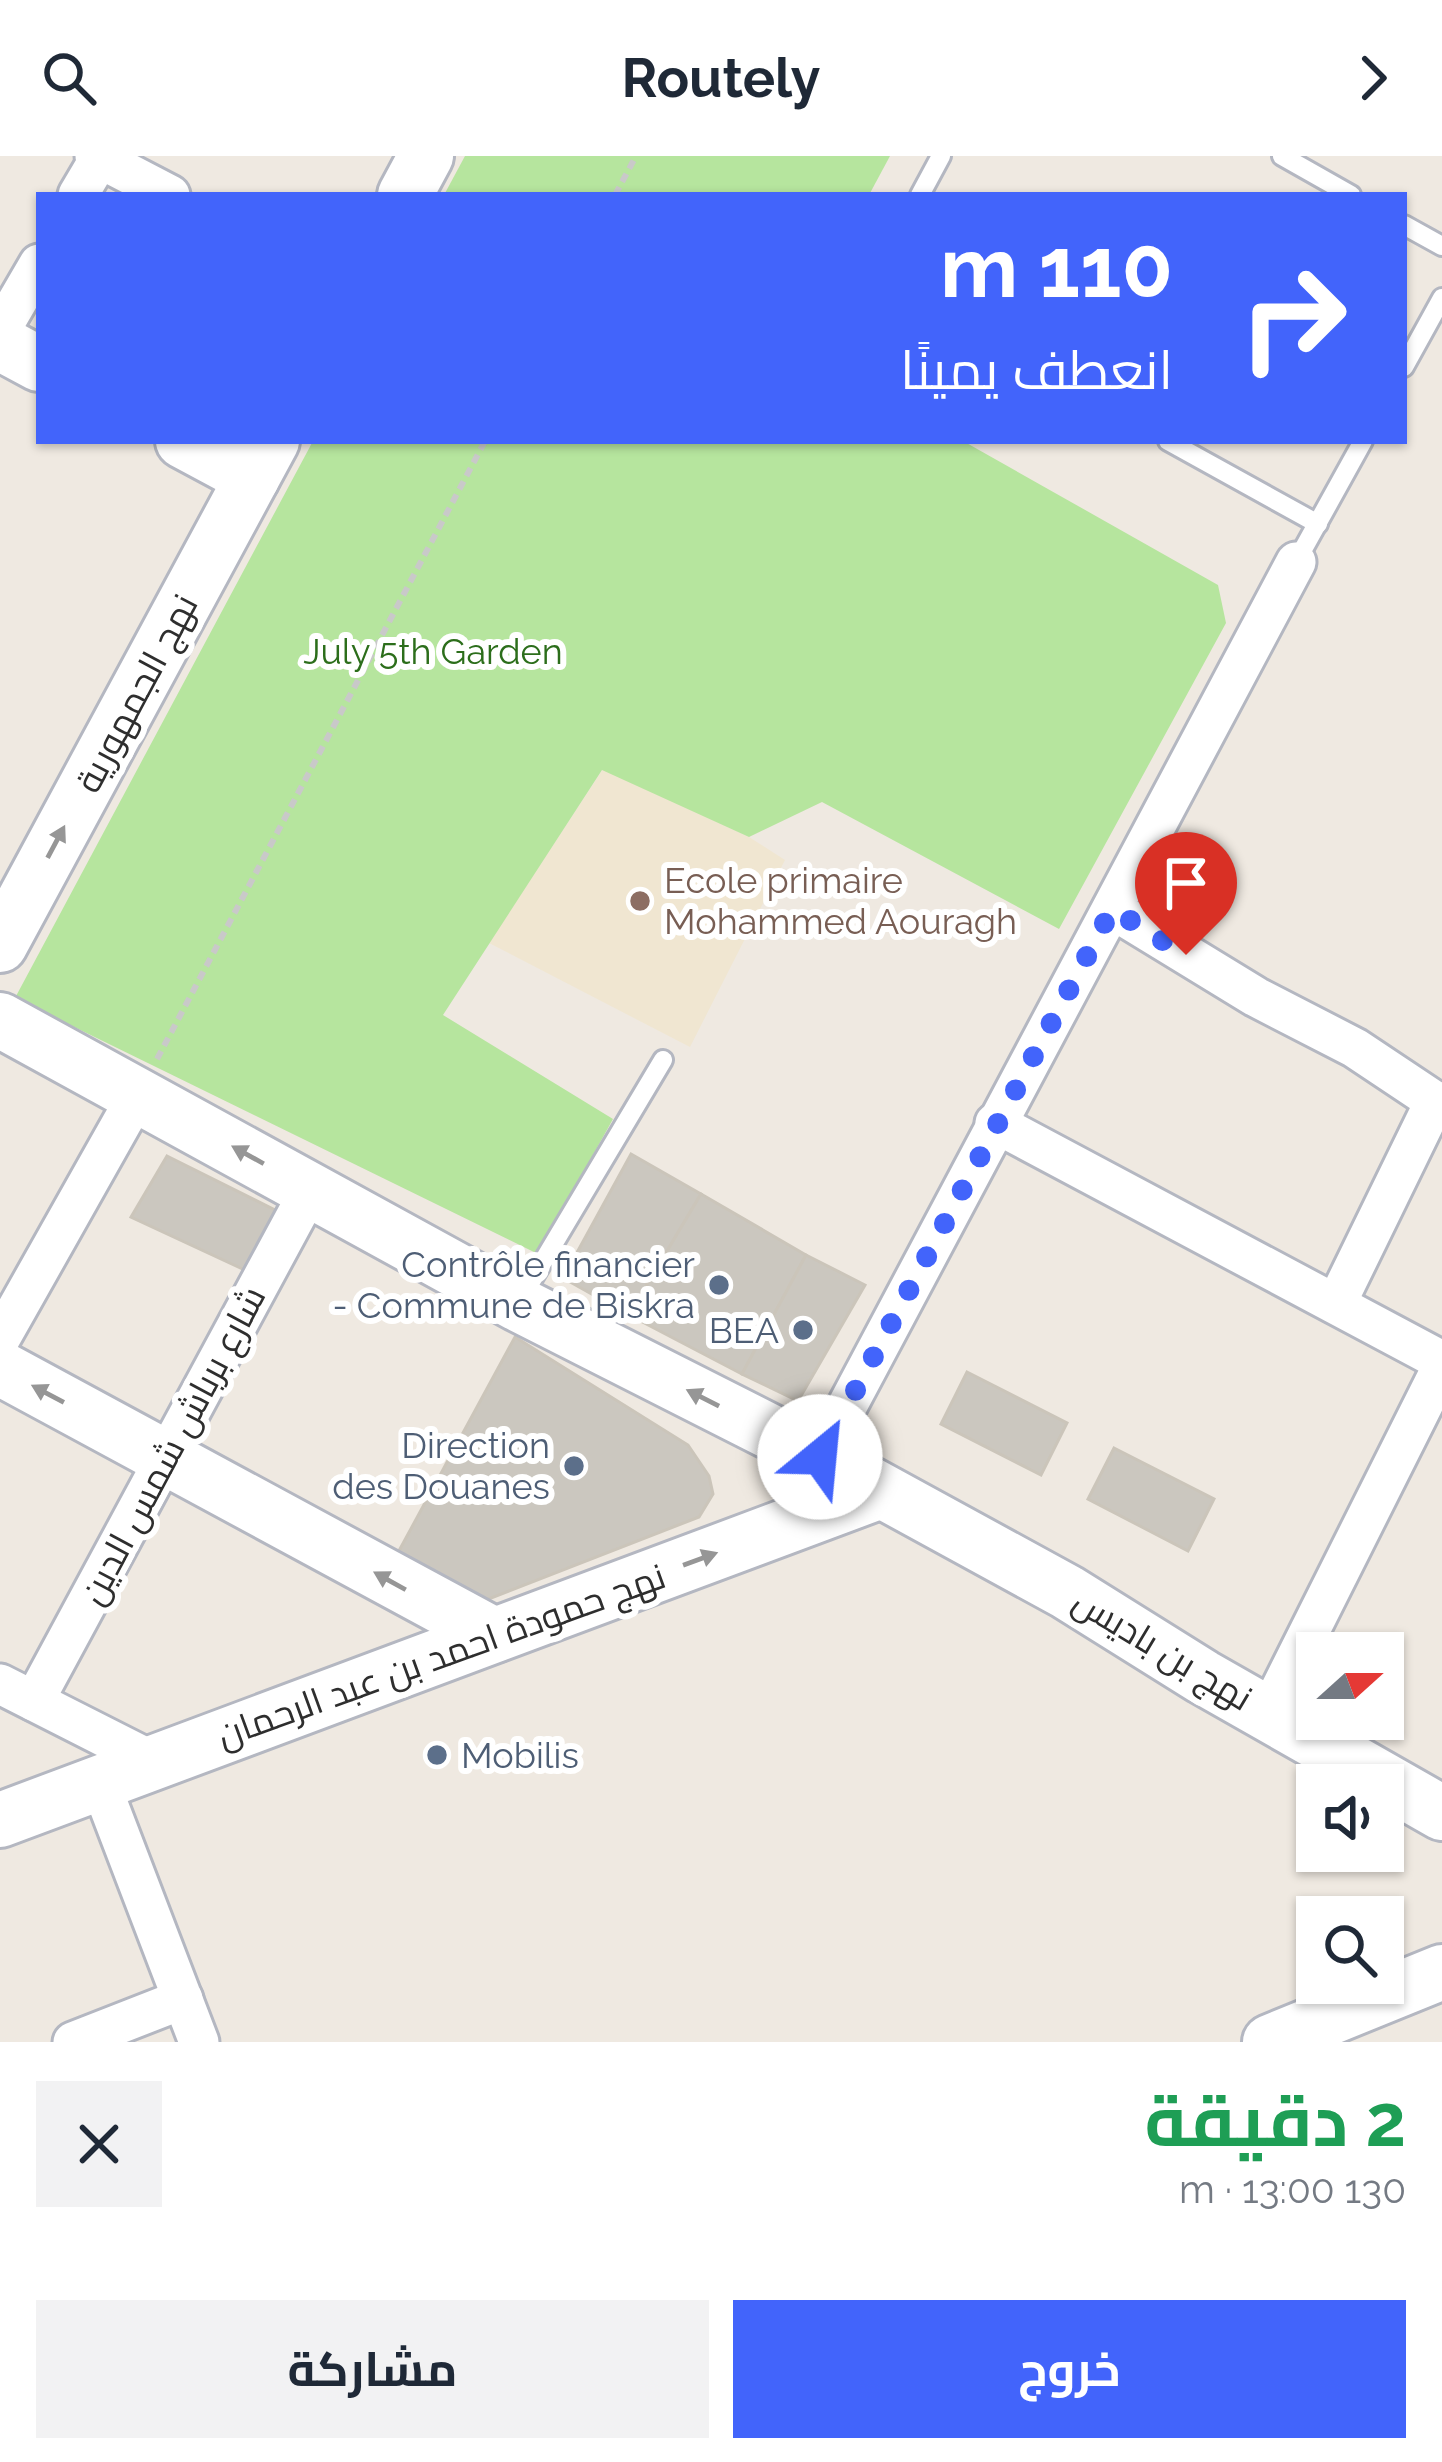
<!DOCTYPE html>
<html lang="ar">
<head>
<meta charset="utf-8">
<style>
  :root { --surface:#fff; --page:#f2f2f3; --text:#1f2937; --muted:#747a83; --accent:#4264fb }
  body { margin:0; font-family:Raleway,Cairo,sans-serif; background:var(--page); color:var(--text); direction:rtl; height:100vh; display:flex; flex-direction:column; font-size:45px; white-space:nowrap }
  * { box-sizing:border-box; margin:0 }
  p { font-size:39px; color:var(--muted) }
  .icon { flex:none; width:66px; height:66px; fill:none; stroke:currentColor; stroke-width:2; stroke-linecap:round; stroke-linejoin:round }
  .map { position:relative; height:1886px; overflow:hidden; direction:ltr }
  .details { display:flex; flex-direction:column; background:var(--surface); flex:1 }
  .details>* { flex:none }
  .banner { position:absolute; left:36px; top:36px; width:1371px; height:252px; border-radius:0px; box-shadow:0 3px 9px #0004; direction:rtl; background:#4264fb; color:#fff; overflow:hidden }
  .needle { width:78px; rotate:69deg }
  .fabs { position:absolute; left:1296px; top:1476px; display:grid; gap:24px }
  .fabs a { display:grid; place-items:center; width:108px; height:108px; border-radius:0px; background:var(--surface); box-shadow:0 3px 9px #0004; font-size:60px }
  .pin { position:absolute; display:grid; place-items:center; width:102px; height:102px; color:#fff; margin:-123px -51px; border-radius:50% 50% 50% 0; rotate:-45deg; box-shadow:0 0 12px #0007 }
  .pin .icon { rotate:45deg }
  .me { position:absolute; width:132px; margin:-66px; rotate:28deg; stroke-linejoin:round; filter:drop-shadow(0 0 9px #0008) }
  .turn { display:flex; align-items:center; gap:42px; height:252px; padding:0 36px; font-size:54px }
  .turn .icon { width:156px; height:156px; stroke-width:2.5 }
  .turn b { display:block; font-size:84px; line-height:102px }
  .round { display:grid; place-items:center; flex:none; width:126px; height:126px; border-radius:0px; background:var(--page) }
  .head { display:flex; align-items:center; justify-content:space-between; height:204px; padding:0 36px }
  h1 { font-size:72px; font-weight:700; line-height:90px; color:#1e9e55 }
  .action { display:flex; gap:24px; margin-top:auto; padding:24px 36px }
  .action a { flex:1; height:138px; border-radius:0px; background:var(--accent); color:#fff; font-size:48px; font-weight:700; line-height:138px; text-align:center }
  .action a+a { background:var(--page); color:var(--text) }
  header { display:flex; justify-content:space-between; align-items:center; height:156px; padding:0 36px; background:var(--surface); font-size:54px; font-weight:700 }
  .map>svg:first-child { display:block }
  .education { fill:#f0e6d1 }
  .green { fill:#b6e59e }
  .building { fill:#cbc7bf; stroke:#cbc5ba; stroke-width:3 }
  .lines { fill:none; stroke-linecap:round; stroke-linejoin:round }
  .lane-casing { stroke:#b4b7c1; stroke-width:24 }
  .street-casing { stroke:#b4b7c1; stroke-width:45 }
  .secondary-casing { stroke:#b4b7c1; stroke-width:60 }
  .path { stroke:#c9c9c9; stroke-width:6; stroke-dasharray:9 6; stroke-linecap:butt }
  .lane { stroke:#fff; stroke-width:18 }
  .street { stroke:#fff; stroke-width:39 }
  .secondary { stroke:#fff; stroke-width:54 }
  .oneway { fill:#969696 }
  .route { stroke:#4264fb; stroke-width:21; stroke-dasharray:0 37.8 }
  .education-dot { fill:#8d6e63; stroke:#fff; stroke-width:4.5 }
  .service-dot { fill:#5c6f8a; stroke:#fff; stroke-width:4.5 }
  .labels { text-anchor:middle; stroke-width:12; stroke-linejoin:round; paint-order:stroke }
  .park-label { font-size:36px; fill:#2c6e1b; stroke:#fff }
  .street-label { font-size:36px; fill:#2e2e2e; stroke:#fff }
  .education-label { font-size:36px; fill:#785e54; stroke:#fff; text-anchor:start }
  .service-label { font-size:36px; fill:#4e5e75; stroke:#fff; text-anchor:end }
</style>
</head>
<body>
<header><svg class="icon" aria-label="forward" viewBox="0 0 24 24"><path d="M9 5l7 7-7 7"/></svg>Routely<svg class="icon" aria-label="search" viewBox="0 0 24 24"><circle cx="10" cy="10" r="6"/><path d="M15 15l6 6"/></svg></header>
<div class="map">
<svg width="1442" height="1886" viewBox="0 0 1442 1886">
  <rect width="100%" height="100%" fill="#efe9e1"/>
  <path class="education" d="M603,613L749,681L785,704L690,891L489,787Z"/>
  <g class="green">
    <path d="M465,0H890L869,39H444Z"/>
    <path d="M313,285H963L1218,429L1226,467L1059,773L822,646L749,681L602,614L443,859L613,963L538,1098L15,842Z"/>
  </g>
  <g class="building">
    <path d="M631,998L701,1038L629,1159L563,1122Z"/>
    <path d="M167,1000L275,1054L247,1115L131,1061Z"/>
    <path d="M701,1038L806,1099L742,1218L629,1159Z"/>
    <path d="M806,1099L865,1129L798,1245L742,1218Z"/>
    <path d="M515,1181L688,1289L709,1320L713,1338L699,1361L468,1451L394,1404Z"/>
    <path d="M967,1216L1067,1267L1041,1319L941,1268Z"/>
    <path d="M1114,1292L1214,1343L1188,1395L1088,1343Z"/>
  </g>
  <g class="lines">
    <g class="lane-casing">
      <g id="lane">
        <path d="M1282,0L1351,39"/>
        <path d="M920,39L941,0"/>
        <path d="M1404,69L1442,90"/>
        <path d="M1404,211L1442,142"/>
        <path d="M1168,285L1318,368"/>
        <path d="M1296,406L1363,285"/>
        <path d="M520,1144L663,904"/>
      </g>
    </g>
    <g class="street-casing">
      <g id="street">
        <path d="M95,0L170,39"/>
        <path d="M78,39L101,0"/>
        <path d="M0,175L39,108"/>
        <path d="M1112,753L1256,841L1355,892L1442,950"/>
        <path d="M995,967L1442,1205"/>
        <path d="M1336,1148L1435,945"/>
        <path d="M0,1183L138,938"/>
        <path d="M820,1301L1296,406"/>
        <path d="M0,1528L154,1606"/>
        <path d="M34,1545L310,1034"/>
        <path d="M1269,1556L1442,1211"/>
        <path d="M100,1627L199,1886"/>
        <path d="M73,1886L183,1843"/>
      </g>
    </g>
    <g class="secondary-casing">
      <g id="secondary">
        <path d="M405,39L426,0"/>
        <path d="M0,187L39,208"/>
        <path d="M183,285L252,322"/>
        <path d="M0,789L272,285"/>
        <path d="M0,864L518,1148L820,1301L1067,1436L1203,1521L1442,1657"/>
        <path d="M0,1212L494,1479"/>
        <path d="M0,1664L881,1335"/>
        <path d="M1270,1886L1442,1816"/>
      </g>
    </g>
    <g class="path">
      <path d="M615,39L636,0"/>
      <path d="M157,903L485,285"/>
    </g>
    <use href="#lane" class="lane"/>
    <use href="#street" class="street"/>
    <use href="#secondary" class="secondary"/>
  </g>
  <defs><path id="oneway-solid" d="M-6-.8H1V-3.2L6.5 0L1 3.2V.8H-6Z" transform="scale(3)"/></defs>
  <g class="oneway">
    <use href="#oneway-solid" transform="translate(56 686) rotate(-62)"/>
    <use href="#oneway-solid" transform="translate(248 999) rotate(-151)"/>
    <use href="#oneway-solid" transform="translate(48 1238) rotate(-152)"/>
    <use href="#oneway-solid" transform="translate(703 1242) rotate(-153)"/>
    <use href="#oneway-solid" transform="translate(700 1403) rotate(-20)"/>
    <use href="#oneway-solid" transform="translate(390 1425) rotate(-151)"/>
  </g>
  <g class="lines">
    <path class="route" d="M820,1301L1112,753L1186,799"/>
  </g>
  <circle class="education-dot" cx="640" cy="745" r="12"/>
  <g class="service-dot">
    <circle cx="719" cy="1129" r="12"/>
    <circle cx="803" cy="1174" r="12"/>
    <circle cx="574" cy="1310" r="12"/>
    <circle cx="437" cy="1599" r="12"/>
  </g>
  <g class="labels">
    <g class="park-label">
      <text x="433" y="508">July 5th Garden</text>
    </g>
    <g class="street-label">
      <text transform="translate(136 537) rotate(-62)" y="13">نهج الجمهورية</text>
      <text transform="translate(172 1289) rotate(-62)" y="13">شارع برباش شمس الدين</text>
      <text transform="translate(1163 1493) rotate(31)" y="13">نهج بن باديس</text>
      <text transform="translate(441 1499) rotate(-20)" y="13">نهج حمودة احمد بن عبد الرحمان</text>
    </g>
    <g class="education-label">
      <text x="664" y="737">Ecole primaire<tspan x="664" dy="41">Mohammed Aouragh</tspan></text>
    </g>
    <g class="service-label">
      <text x="695" y="1121">Contrôle financier<tspan x="695" dy="41">- Commune de Biskra</tspan></text>
      <text x="779" y="1187">BEA</text>
      <text x="550" y="1302">Direction<tspan x="550" dy="41">des Douanes</tspan></text>
      <text x="461" y="1612" text-anchor="start">Mobilis</text>
    </g>
  </g>
</svg>
<div class="fabs">
<a><svg class="needle" viewBox="-14 -14 28 28"><path d="M0-13l5 13h-10z" fill="#e53935"/><path d="M0 13l5-13h-10z" fill="#747a83"/></svg></a>
<a><svg class="icon" aria-label="sound" viewBox="0 0 24 24"><path d="M4 9h4l5-4v14l-5-4H4zM17 9q2 3 0 6"/></svg></a>
<a><svg class="icon" aria-label="search" viewBox="0 0 24 24"><circle cx="10" cy="10" r="6"/><path d="M15 15l6 6"/></svg></a>
</div>
<div class="pin" style="left:1186px;top:799px;background:#d93025"><svg class="icon" aria-label="arrive" viewBox="0 0 24 24"><path d="M6 21V4h12l-3 4 3 4H6"/></svg></div>
<svg class="me" style="left:820px;top:1301px" viewBox="-20 -20 40 40"><circle r="19" fill="#fff"/><path d="M0-13L10 11 0 6-10 11z" fill="#4264fb"/></svg>
<div class="banner">
<div class="turn"><svg class="icon" aria-label="right" viewBox="0 0 24 24"><path d="M7 20v-9h11M14 6l5 5-5 5"/></svg><div><b>110 m</b>انعطف يمينًا</div></div>
</div>
</div>
<section class="details">
<div class="head"><div><h1>2 دقيقة</h1><p>130 m · 13:00</p></div><a class="round"><svg class="icon" aria-label="close" viewBox="0 0 24 24"><path d="M6 6l12 12M18 6L6 18"/></svg></a></div>
<div class="action"><a>خروج</a><a>مشاركة</a></div>
</section>
</body>
</html>
